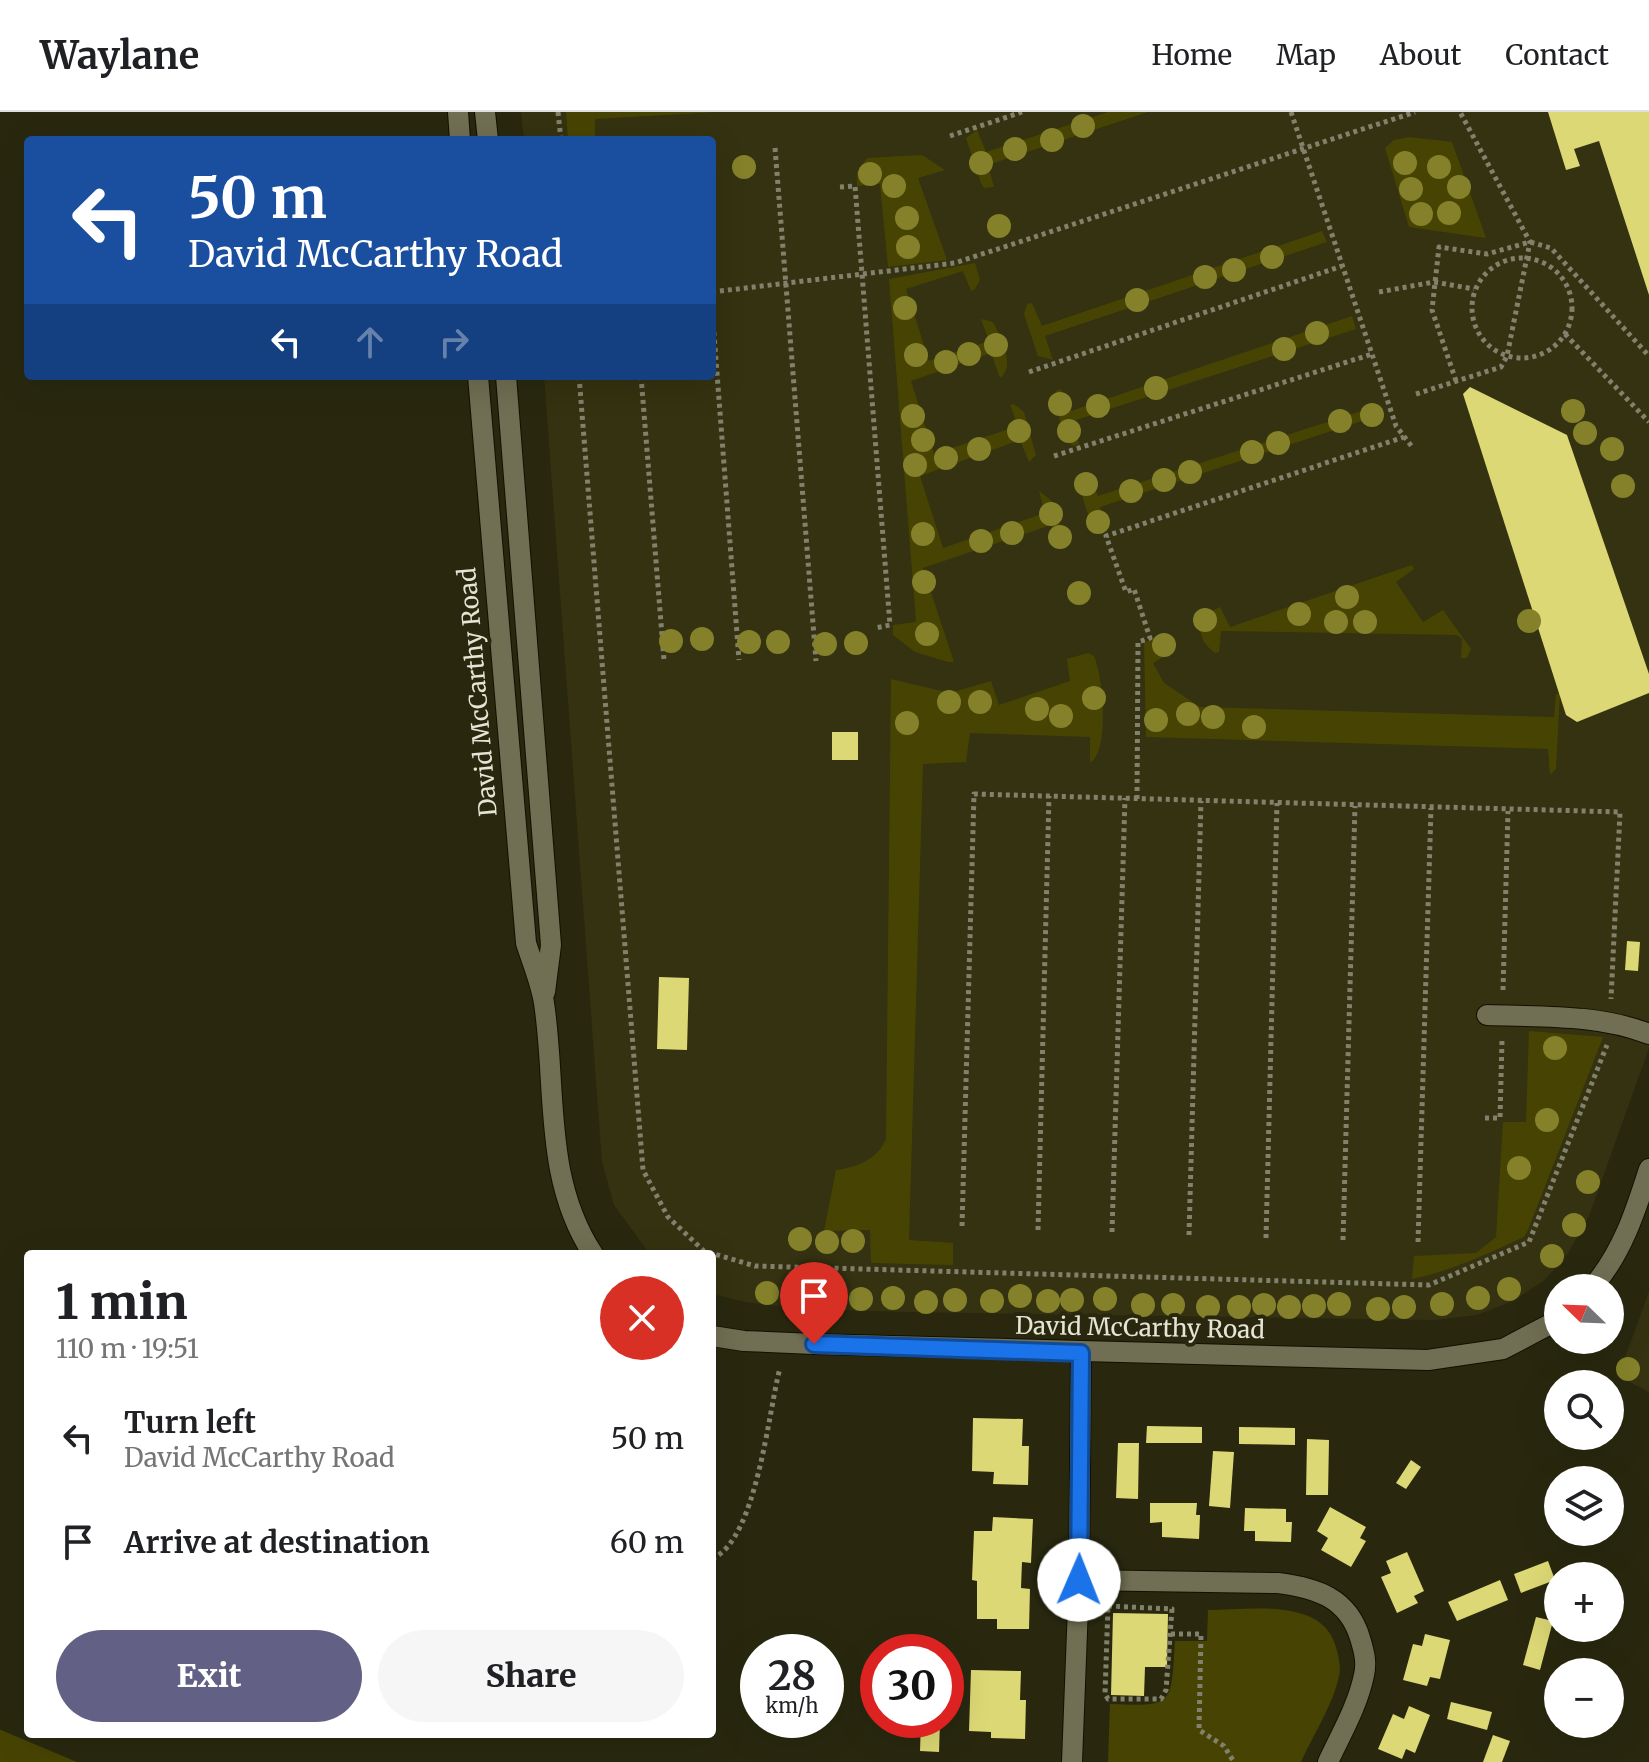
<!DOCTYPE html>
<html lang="en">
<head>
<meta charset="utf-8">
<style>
  :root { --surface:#fff; --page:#f6f6f6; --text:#202124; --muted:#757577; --line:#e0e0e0; --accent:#626084 }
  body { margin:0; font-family:Merriweather,serif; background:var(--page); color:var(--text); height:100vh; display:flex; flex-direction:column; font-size:30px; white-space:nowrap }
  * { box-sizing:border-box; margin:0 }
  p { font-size:26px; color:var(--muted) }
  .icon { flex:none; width:44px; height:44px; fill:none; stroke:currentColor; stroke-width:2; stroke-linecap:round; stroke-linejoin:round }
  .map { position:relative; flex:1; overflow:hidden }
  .sheet { position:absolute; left:24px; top:1138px; width:692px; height:488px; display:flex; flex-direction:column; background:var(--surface); border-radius:8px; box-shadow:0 8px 32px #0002 }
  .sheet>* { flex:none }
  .banner { position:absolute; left:24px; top:24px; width:692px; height:244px; border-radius:8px; box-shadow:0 8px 32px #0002; background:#1a4fa0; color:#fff; overflow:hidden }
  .needle { width:52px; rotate:293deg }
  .buttons { position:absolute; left:1544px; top:1162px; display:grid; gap:16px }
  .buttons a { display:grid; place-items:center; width:80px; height:80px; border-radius:50%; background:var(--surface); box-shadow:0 8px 32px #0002; font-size:40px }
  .speed { position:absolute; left:740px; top:1522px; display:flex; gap:16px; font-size:40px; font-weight:700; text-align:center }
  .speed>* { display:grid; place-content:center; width:104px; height:104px; border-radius:50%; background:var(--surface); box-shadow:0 8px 32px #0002; line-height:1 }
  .speed small { font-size:20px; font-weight:400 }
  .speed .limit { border:12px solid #d22; background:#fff; color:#111 }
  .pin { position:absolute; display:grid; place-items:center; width:68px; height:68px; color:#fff; margin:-82px -34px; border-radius:50% 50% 50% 0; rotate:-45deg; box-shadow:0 0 8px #0007 }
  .pin .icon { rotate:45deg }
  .me { position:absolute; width:88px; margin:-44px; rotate:1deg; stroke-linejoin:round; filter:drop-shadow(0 0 6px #0008) }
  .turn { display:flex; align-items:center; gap:28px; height:168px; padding:0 32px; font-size:36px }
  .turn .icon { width:104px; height:104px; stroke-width:2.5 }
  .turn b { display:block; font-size:56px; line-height:68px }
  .lanes { display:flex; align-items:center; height:76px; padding:0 32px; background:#0003; justify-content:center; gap:40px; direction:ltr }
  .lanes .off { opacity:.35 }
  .round { display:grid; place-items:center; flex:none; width:84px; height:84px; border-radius:42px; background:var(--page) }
  .headline { display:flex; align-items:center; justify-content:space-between; height:136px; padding:0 32px }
  h1 { font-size:48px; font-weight:800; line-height:60px }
  .button { display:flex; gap:16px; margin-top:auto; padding:16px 32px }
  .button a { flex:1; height:92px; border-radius:48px; background:var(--accent); color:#fff; font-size:32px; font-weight:800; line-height:92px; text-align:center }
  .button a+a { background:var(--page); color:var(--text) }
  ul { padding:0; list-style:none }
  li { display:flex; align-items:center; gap:24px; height:104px; padding:0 32px }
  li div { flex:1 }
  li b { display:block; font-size:30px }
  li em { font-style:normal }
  header { display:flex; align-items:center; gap:48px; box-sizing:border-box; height:112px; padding:0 40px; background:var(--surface); border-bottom:2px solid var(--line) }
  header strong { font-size:38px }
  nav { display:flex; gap:44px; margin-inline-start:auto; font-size:28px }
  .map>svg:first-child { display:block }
  .built { fill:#343210 }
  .green { fill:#474403 }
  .building { fill:#dcd875 }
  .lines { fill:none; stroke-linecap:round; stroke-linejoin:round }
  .minor-casing { stroke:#121100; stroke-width:22 }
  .path { stroke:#82816d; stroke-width:5; stroke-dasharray:4 4; stroke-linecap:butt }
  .minor { stroke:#706f53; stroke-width:20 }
  .tree { fill:#84812a }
  .route-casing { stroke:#114b97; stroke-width:20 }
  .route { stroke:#1a73e8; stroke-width:14 }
  .labels { text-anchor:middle; stroke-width:8; stroke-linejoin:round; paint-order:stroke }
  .street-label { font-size:24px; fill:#e5e5d6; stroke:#29280f }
</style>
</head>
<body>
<header>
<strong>Waylane</strong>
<nav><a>Home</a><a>Map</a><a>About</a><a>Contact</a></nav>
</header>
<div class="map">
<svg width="1649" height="1650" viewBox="0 0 1649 1650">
  <rect width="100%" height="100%" fill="#29280f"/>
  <g class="built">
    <path d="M521,0H1649V936L1589,1104L1568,1141L1545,1168L1513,1189L1477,1203L1435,1208L908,1200L803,1197L745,1190L712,1182V1142L649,1141L614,1093L602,1050L544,264H712V28H524Z"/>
    <path d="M1649,1180V1280L1618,1264Z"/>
  </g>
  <g class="green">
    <path d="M566,0H717L595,7V28H568Z"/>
    <path d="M1108,0H1148L988,53L994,75L984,76L981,71L966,26L977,18L986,40Z"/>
    <path d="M1410,25L1452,30L1486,126L1409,115L1385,36L1394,28Z"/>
    <path d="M922,43L945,58L918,66L947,148L888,155L880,72L857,74V60L867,46Z"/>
    <path d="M1322,119L1327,130L1045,224L1053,248L1038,244L1024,202L1027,192L1032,191L1042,214Z"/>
    <path d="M975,151L980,168L975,177L971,179L963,159L906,177L929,249L989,229L981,207L993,210C1001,226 1016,254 1000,266L991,241L911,269L934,342L1018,314L1010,293L1014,292L1024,300L1036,343L1029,350L1020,328L920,364L943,436L1045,401L1039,379L1052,389L1064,425L1059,436L1051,413L923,456L954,550H948L915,540L893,523V513L916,510L889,167Z"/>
    <path d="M1352,204L1356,217L1073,309L1079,332L1074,334L1067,330L1053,287L1056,279L1061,277L1071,299Z"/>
    <path d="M1380,293L1383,302L1100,395L1107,419L1101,421C1089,412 1077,378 1083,365L1089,363L1098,384Z"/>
    <path d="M1412,453L1414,457L1396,470L1423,510L1443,498L1471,537L1467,546H1461L1462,527L1457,523L1221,519L1219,540L1215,541C1200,530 1197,518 1205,502L1220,495L1230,515Z"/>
    <path d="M1165,521L1172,540L1153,551L1164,571L1200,595L1554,605L1556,582H1560L1556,657L1550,663L1548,637L1146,625L1144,531Z"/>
    <path d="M1088,541L1094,544C1103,564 1110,639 1090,651V625L970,621L966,650L923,652L909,1128L953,1131V1153L871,1151L870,1118L824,1119L836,1058C857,1055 877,1048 886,1027L891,567L950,581L991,569L999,593L1070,569L1067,547Z"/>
    <path d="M1529,919L1603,925L1528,1118L1524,1125C1487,1142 1451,1159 1412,1167L1414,1144L1476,1141L1496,1125L1503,1010H1526Z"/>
    <path d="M1208,1498C1251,1498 1326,1484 1337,1539C1339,1547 1341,1556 1339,1564C1333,1593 1313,1623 1301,1650H1108L1110,1592C1175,1595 1171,1593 1175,1529H1207Z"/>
    <path d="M0,1618H1L77,1650H0Z"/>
  </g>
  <g class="building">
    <path d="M1548,0H1649V183L1599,29L1574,37L1580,54L1566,58Z"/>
    <path d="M1470,275L1567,323L1649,562V581L1577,610L1566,603L1463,282Z"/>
    <rect x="832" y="620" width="26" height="28"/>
    <path d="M1627,829L1640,830L1638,859L1625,858Z"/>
    <path d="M659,865L689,866L687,938L657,937Z"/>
    <path d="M973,1306L1023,1307L1022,1334H1029L1028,1373L993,1372L994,1360L972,1359Z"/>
    <path d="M1147,1314L1202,1315V1331H1146Z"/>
    <path d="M1239,1315L1295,1316V1333L1239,1332Z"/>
    <path d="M1307,1327L1329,1328L1328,1383H1306Z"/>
    <path d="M1118,1331H1139L1138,1387L1116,1386Z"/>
    <path d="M1213,1339L1234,1340L1230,1396L1209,1394Z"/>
    <path d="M1411,1348L1421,1355L1406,1377L1396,1371Z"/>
    <path d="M1150,1391H1197L1196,1403H1200L1199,1427L1162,1425V1410L1150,1411Z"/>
    <path d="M1330,1395L1366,1415L1360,1426L1366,1429L1351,1455L1321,1438L1328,1426L1317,1419Z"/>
    <path d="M1245,1396L1286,1397V1410H1292L1291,1430L1255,1429V1419H1244Z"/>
    <path d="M993,1405L1033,1407L1031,1451L1022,1450L1021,1476L1030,1477L1029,1517H997V1507H977V1469L972,1468L974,1419H992Z"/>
    <path d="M1407,1440L1424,1479L1414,1484L1418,1491L1397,1501L1381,1465L1391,1461L1386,1449Z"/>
    <path d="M1548,1449L1555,1468L1521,1481L1514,1462Z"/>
    <path d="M1500,1468L1508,1488L1457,1509L1448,1490Z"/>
    <path d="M1113,1501L1168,1502L1167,1555H1145L1144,1584L1111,1583Z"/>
    <path d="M1536,1505L1553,1509L1540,1558L1523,1553Z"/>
    <path d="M1425,1522L1450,1528L1440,1567L1430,1565L1427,1574L1403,1568L1413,1532L1422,1534Z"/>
    <path d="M971,1558L1021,1559L1020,1588H1026L1025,1627L991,1626V1620L969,1619Z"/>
    <path d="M1451,1590L1492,1600L1487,1618L1447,1607Z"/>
    <path d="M1409,1594L1430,1603L1415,1641L1406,1637L1402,1647L1378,1637L1393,1602L1404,1607Z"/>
    <path d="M921,1608H940L939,1640L920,1639Z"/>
    <path d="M1493,1623L1510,1629L1502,1650H1483Z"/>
  </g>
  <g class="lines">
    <g class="minor-casing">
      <g id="minor">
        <path d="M458,0L460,28"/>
        <path d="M485,0L488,28"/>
        <path d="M478,264L526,831C532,850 541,871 544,891C557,977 543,1066 593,1142"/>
        <path d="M506,264L551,833L545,880"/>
        <path d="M1487,903C1541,905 1598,902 1649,922"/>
        <path d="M1592,1176C1622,1141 1635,1101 1649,1057"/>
        <path d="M712,1224L744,1229L814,1232L1428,1248L1503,1237L1558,1208"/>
        <path d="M1079,1468L1278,1471C1317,1476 1348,1486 1360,1526C1364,1539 1367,1550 1364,1563C1358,1593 1341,1622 1328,1650"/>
        <path d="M1072,1650L1079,1468L1081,1241"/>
      </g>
    </g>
    <g class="path">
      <path d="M558,0L561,28"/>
      <path d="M1291,0L1396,314L1413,336"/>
      <path d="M950,24L1022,0"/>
      <path d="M775,36L816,549"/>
      <path d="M840,75L855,74L890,513L875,516"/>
      <circle cx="1522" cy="196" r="50"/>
      <path d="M712,180L955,151L1415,0"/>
      <path d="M1379,180L1434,170L1474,177"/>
      <path d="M712,196L739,548"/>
      <path d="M1565,222L1649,310"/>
      <path d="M1029,260L1342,154"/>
      <path d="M579,264L643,1058L668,1105L704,1139L755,1154L1429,1173L1529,1130L1607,933"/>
      <path d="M641,264L664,548"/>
      <path d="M1456,269L1432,198L1439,135L1487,142L1530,130L1551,136L1649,244"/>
      <path d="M1416,282L1501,255L1507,244L1530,130L1460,0"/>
      <path d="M1054,344L1372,242"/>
      <path d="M1137,687L1138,530L1150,526L1134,477L1126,480L1106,424L1404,325"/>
      <path d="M1503,878L1508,699"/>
      <path d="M1485,1006H1500L1502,928"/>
      <path d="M962,1114L974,682L1620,700L1611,887"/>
      <path d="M1038,1118L1049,684"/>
      <path d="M1112,1120L1125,686"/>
      <path d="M1189,1123L1201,689"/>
      <path d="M1266,1126L1277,691"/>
      <path d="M1343,1128L1355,694"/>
      <path d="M1418,1130L1431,696"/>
      <path d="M712,1447C757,1427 768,1301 780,1256"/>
      <path d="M1108,1494L1172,1497L1166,1578L1161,1587H1108L1105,1582Z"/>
      <path d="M1171,1522H1201L1199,1618L1224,1634L1234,1650"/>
    </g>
    <use href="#minor" class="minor"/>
  </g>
  <g class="tree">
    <circle cx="1083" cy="14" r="12"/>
    <circle cx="1052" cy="28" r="12"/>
    <circle cx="1015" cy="37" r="12"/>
    <circle cx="981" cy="51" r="12"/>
    <circle cx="1405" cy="51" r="12"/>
    <circle cx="744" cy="55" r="12"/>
    <circle cx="1439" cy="55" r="12"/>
    <circle cx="870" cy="62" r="12"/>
    <circle cx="894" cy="74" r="12"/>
    <circle cx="1459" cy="75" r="12"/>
    <circle cx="1411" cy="77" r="12"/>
    <circle cx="1449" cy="101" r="12"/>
    <circle cx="1421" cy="102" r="12"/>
    <circle cx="907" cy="106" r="12"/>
    <circle cx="999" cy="114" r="12"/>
    <circle cx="908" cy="135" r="12"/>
    <circle cx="1272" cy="145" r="12"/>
    <circle cx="1234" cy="158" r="12"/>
    <circle cx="1205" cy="165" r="12"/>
    <circle cx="1137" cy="188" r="12"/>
    <circle cx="905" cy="196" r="12"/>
    <circle cx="1317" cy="221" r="12"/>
    <circle cx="996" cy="233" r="12"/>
    <circle cx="1284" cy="237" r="12"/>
    <circle cx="969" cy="242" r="12"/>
    <circle cx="916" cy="243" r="12"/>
    <circle cx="946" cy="250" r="12"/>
    <circle cx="1156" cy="276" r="12"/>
    <circle cx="1060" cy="292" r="12"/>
    <circle cx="1098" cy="294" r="12"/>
    <circle cx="1573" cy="299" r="12"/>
    <circle cx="1372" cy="303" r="12"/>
    <circle cx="913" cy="304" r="12"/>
    <circle cx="1340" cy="309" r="12"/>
    <circle cx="1019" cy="319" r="12"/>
    <circle cx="1069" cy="319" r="12"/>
    <circle cx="1585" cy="321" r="12"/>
    <circle cx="923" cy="328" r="12"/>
    <circle cx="1278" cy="331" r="12"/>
    <circle cx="979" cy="337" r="12"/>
    <circle cx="1612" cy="337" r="12"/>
    <circle cx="1252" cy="340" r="12"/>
    <circle cx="946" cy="346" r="12"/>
    <circle cx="915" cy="353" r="12"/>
    <circle cx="1190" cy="360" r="12"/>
    <circle cx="1164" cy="368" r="12"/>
    <circle cx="1086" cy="372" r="12"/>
    <circle cx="1623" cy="374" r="12"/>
    <circle cx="1131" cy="379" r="12"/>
    <circle cx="1051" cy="402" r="12"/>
    <circle cx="1098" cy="410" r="12"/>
    <circle cx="1012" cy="421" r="12"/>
    <circle cx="923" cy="422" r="12"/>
    <circle cx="1060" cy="425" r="12"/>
    <circle cx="981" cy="429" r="12"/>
    <circle cx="924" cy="470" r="12"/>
    <circle cx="1079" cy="481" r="12"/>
    <circle cx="1347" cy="485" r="12"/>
    <circle cx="1299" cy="502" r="12"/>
    <circle cx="1205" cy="508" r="12"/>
    <circle cx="1529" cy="509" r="12"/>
    <circle cx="1336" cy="510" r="12"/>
    <circle cx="1365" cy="510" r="12"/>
    <circle cx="927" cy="522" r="12"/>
    <circle cx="702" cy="527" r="12"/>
    <circle cx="671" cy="529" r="12"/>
    <circle cx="749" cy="530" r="12"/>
    <circle cx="778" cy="530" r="12"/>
    <circle cx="856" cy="531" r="12"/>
    <circle cx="825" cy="532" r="12"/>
    <circle cx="1164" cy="533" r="12"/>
    <circle cx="1094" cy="586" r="12"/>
    <circle cx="949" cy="590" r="12"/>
    <circle cx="980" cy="590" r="12"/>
    <circle cx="1037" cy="597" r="12"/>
    <circle cx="1188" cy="602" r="12"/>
    <circle cx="1061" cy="604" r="12"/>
    <circle cx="1213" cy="605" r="12"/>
    <circle cx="1156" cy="608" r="12"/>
    <circle cx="907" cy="611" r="12"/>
    <circle cx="1254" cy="615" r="12"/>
    <circle cx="1555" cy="936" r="12"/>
    <circle cx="1547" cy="1008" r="12"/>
    <circle cx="1519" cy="1056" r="12"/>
    <circle cx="1588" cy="1070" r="12"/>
    <circle cx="1574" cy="1113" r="12"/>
    <circle cx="800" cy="1127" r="12"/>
    <circle cx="853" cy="1129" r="12"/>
    <circle cx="827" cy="1130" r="12"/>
    <circle cx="1552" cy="1144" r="12"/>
    <circle cx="1509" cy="1177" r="12"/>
    <circle cx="767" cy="1181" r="12"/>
    <circle cx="801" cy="1182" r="12"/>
    <circle cx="1020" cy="1184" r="12"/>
    <circle cx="830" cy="1185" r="12"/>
    <circle cx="893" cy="1186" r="12"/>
    <circle cx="1478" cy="1186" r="12"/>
    <circle cx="861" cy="1187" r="12"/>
    <circle cx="1105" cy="1187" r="12"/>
    <circle cx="955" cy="1188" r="12"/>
    <circle cx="1072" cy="1188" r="12"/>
    <circle cx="992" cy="1189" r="12"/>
    <circle cx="1048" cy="1189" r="12"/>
    <circle cx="926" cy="1190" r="12"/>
    <circle cx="1339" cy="1192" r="12"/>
    <circle cx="1442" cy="1192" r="12"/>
    <circle cx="1143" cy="1193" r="12"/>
    <circle cx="1173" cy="1193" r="12"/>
    <circle cx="1264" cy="1193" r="12"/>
    <circle cx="1314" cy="1194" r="12"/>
    <circle cx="1208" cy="1195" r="12"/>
    <circle cx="1239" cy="1195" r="12"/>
    <circle cx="1289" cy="1195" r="12"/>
    <circle cx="1404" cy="1195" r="12"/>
    <circle cx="1378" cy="1197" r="12"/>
    <circle cx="1628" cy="1257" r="12"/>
  </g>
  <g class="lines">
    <g class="route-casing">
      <path id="route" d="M814,1232L1081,1241L1079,1468"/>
    </g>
    <use href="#route" class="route"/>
  </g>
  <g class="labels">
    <g class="street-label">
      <text transform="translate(478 580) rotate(-95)" y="8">David McCarthy Road</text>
      <text transform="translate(1140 1216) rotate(1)" y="8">David McCarthy Road</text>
    </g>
  </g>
</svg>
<div class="buttons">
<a><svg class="needle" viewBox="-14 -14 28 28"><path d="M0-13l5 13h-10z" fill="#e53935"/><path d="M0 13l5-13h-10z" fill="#757577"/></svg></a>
<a><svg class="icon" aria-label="search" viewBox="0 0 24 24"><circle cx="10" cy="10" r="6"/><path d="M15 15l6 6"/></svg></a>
<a><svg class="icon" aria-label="layers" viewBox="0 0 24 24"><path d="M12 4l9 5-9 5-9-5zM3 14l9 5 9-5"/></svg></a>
<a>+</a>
<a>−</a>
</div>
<div class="speed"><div>28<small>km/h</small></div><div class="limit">30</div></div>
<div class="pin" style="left:814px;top:1232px;background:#d93025"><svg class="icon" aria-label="arrive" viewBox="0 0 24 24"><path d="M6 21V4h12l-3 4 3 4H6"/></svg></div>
<svg class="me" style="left:1079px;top:1468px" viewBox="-20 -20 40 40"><circle r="19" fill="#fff"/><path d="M0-13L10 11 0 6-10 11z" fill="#1a73e8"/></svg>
<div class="banner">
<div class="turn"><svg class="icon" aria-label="left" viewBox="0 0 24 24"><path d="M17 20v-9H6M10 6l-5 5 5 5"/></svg><div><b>50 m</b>David McCarthy Road</div></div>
<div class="lanes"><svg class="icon" aria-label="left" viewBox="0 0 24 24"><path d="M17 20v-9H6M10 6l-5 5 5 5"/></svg><svg class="icon off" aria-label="ahead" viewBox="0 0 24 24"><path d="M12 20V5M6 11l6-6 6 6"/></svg><svg class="icon off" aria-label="right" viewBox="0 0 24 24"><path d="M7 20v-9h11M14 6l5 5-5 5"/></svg></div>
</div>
<section class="sheet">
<div class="headline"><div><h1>1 min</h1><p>110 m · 19:51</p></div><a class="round" style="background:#d93025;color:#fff"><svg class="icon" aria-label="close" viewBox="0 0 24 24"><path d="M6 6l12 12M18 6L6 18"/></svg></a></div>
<ul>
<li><svg class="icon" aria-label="left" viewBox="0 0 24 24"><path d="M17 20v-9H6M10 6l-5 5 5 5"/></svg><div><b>Turn left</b><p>David McCarthy Road</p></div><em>50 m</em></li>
<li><svg class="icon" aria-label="arrive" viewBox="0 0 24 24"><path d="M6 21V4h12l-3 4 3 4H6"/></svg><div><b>Arrive at destination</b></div><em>60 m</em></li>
</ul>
<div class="button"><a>Exit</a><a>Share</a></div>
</section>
</div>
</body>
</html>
